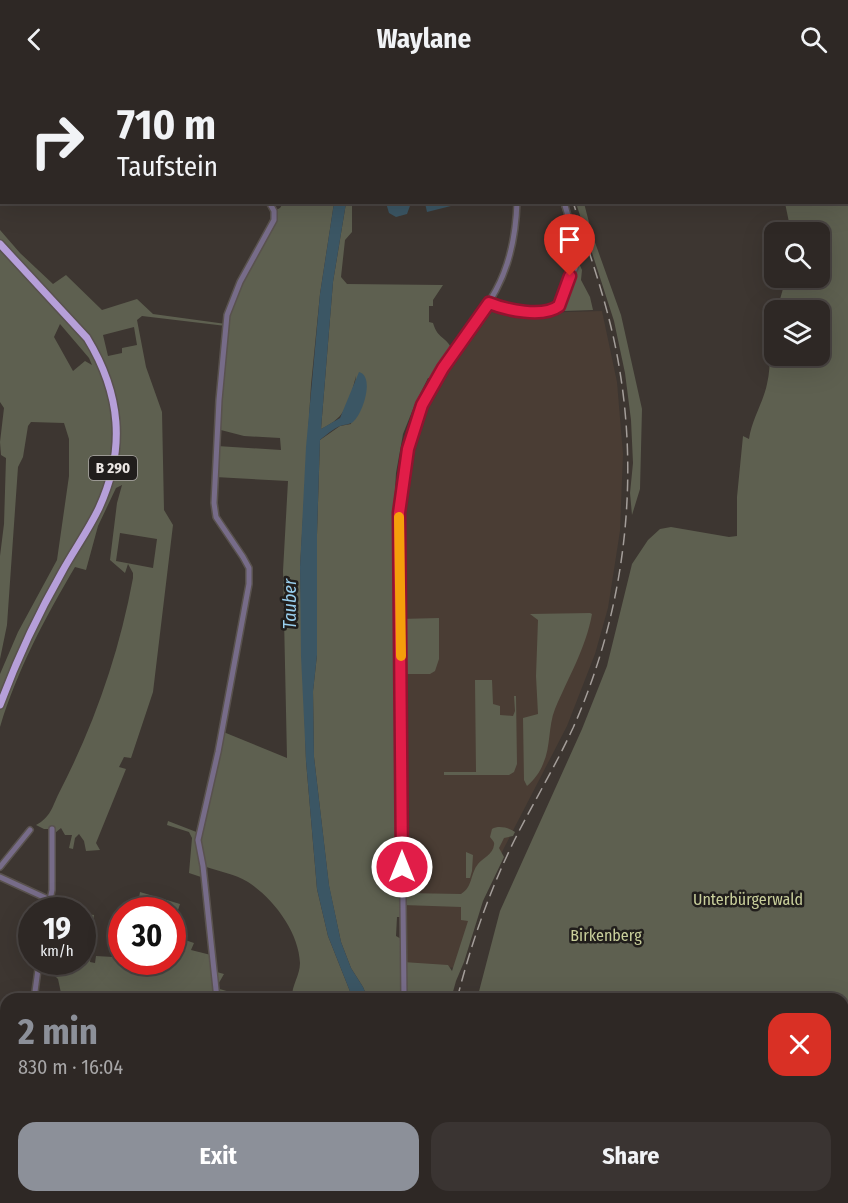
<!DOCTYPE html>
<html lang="en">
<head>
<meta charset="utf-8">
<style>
  :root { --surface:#2e2825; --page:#3a3432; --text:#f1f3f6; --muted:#a7a6a7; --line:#494442; --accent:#8c9099 }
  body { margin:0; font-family:"Fira Sans Condensed",sans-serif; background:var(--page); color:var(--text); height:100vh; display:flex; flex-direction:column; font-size:22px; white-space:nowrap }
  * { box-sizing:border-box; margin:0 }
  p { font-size:20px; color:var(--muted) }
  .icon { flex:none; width:33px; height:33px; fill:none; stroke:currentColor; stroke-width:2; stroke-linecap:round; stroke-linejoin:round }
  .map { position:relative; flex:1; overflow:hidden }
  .sheet { position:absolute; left:0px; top:915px; width:849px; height:210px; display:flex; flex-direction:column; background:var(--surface); border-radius:18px 18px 0 0; box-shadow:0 6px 24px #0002,0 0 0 2px var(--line) }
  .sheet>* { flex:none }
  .hud { position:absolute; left:0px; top:0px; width:849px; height:126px; box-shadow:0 6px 24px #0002,0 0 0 2px var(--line); background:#2e2825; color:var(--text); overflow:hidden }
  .controls { position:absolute; left:764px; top:144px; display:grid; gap:12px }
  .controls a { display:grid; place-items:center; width:66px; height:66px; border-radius:12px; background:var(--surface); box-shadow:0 6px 24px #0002,0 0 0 2px var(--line); font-size:30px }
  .speed { position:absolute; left:18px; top:819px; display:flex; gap:12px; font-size:30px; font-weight:700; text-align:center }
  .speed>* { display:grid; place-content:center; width:78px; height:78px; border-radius:50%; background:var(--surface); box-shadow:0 6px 24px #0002,0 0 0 2px var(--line); line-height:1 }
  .speed small { font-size:15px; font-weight:400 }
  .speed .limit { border:9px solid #d22; background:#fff; color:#111 }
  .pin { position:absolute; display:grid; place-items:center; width:51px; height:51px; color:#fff; margin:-62px -26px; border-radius:50% 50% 50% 0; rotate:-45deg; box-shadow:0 0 6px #0007 }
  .pin .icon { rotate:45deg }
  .me { position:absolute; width:66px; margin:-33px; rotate:0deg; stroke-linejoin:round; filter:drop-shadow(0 0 4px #0008) }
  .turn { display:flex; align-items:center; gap:21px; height:126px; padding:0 18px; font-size:27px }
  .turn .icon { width:78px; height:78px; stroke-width:2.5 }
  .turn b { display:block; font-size:42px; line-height:51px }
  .round { display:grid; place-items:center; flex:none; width:63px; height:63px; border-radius:18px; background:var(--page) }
  .overview { display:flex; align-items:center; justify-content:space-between; height:102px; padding:0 18px }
  h1 { font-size:36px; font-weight:700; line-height:45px; color:var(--accent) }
  .primary-button { display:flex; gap:12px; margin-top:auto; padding:12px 18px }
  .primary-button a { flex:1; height:69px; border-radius:18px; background:var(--accent); color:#fff; font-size:24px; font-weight:700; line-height:69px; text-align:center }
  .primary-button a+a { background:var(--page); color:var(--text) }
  header { display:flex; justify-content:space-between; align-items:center; height:78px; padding:0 18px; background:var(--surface); font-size:27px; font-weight:700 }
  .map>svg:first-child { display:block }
  .built { fill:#4a3d34 }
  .education { fill:#483d2d }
  .green { fill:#5e6050; fill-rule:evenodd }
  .water { fill:#3b5664 }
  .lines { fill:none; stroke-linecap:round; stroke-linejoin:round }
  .minor-casing { stroke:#59524e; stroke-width:8 }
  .major-casing { stroke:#59524e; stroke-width:10 }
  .minor { stroke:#776c89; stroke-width:5 }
  .major { stroke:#b69fd9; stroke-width:7 }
  .rail { stroke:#a49e9a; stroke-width:1.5; stroke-dasharray:12 6; stroke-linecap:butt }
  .route-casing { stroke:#92132f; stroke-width:15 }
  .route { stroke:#e11d48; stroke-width:10 }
  .slow { stroke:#f59e0b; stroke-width:10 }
  .labels { text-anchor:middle; stroke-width:5; stroke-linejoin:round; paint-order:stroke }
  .shield { fill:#211e1c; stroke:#afaba8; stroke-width:1.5 }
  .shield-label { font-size:15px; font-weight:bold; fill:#ece7e4 }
  .park-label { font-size:16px; fill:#c9cf9b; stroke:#211e1c }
  .water-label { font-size:18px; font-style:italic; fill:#99cfee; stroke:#211e1c }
</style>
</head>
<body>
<header><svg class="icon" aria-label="back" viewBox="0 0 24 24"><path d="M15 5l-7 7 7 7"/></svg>Waylane<svg class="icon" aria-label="search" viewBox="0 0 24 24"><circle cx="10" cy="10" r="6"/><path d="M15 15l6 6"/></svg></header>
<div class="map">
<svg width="848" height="1125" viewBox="0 0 848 1125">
  <rect width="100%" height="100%" fill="#3d3631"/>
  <path class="built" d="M491,231L502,236L602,233L617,304L623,376L620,453L608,530L595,576L567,648L504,770L479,826L458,890L407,887L403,460L407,417L417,362L427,328L434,314Z"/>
  <path class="education" d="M6,973V1049H0V996L2,974Z"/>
  <g class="green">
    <path d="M761,0H848V1125H424L427,1119H843V921H477L500,833L582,651L607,588L632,486L648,462L660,451L671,449L729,459L737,458V419L743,358L749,361C752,341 763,325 767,306C772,286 768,264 774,244V278H819V232H777L786,200H819V154H791L785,125L848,124V2Z"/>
    <path d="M283,125H334L320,216L311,307L300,489L306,683L317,811L328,858L353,921H292C291,908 300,898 300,885C299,854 273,820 248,804C235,796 218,793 203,788L204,800L189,795L192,760L189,754L167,747L168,743L199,755L221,653L287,680L283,493L288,403L215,399L217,368L281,372L280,360L244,358L217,351L226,248L142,238L137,242L146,289L162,334L164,432L173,447L153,614L131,680L124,679L119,689L126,691L96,765L100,772L86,773L84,763L79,756L75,760L73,771L69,770L72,757H65L61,750L55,755L52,751H44L36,747C51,739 52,729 59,715C94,647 119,576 133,500V495L128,486L125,495L110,482L117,425L122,407L116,410L98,448L86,492L75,489C45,540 17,592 0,649V596L18,554L57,482L69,398V361L64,345L31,344L28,348L23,379L18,389L7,547L0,581V478L4,446L6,380L1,377L0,364L4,330L0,324V152L20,175L53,206L66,197L102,232L137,221L153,236L226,246L229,226L274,142V133L280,130ZM60,246L89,280L92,287L85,283L73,293L54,259ZM134,249L137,267L122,270V275L108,278L103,257ZM120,455L157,461L153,490L116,483Z"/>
    <path d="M346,125H352V154L345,162L341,199L347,206L443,207L433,222V228H429V244L433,245C438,263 449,258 453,276L437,301L428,300L415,326L403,356L396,395L393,448L394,617L401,622L403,815L461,816C473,809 470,796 478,786C483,780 493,776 494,767C495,764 492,762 490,759L492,751C499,747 509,750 515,754L513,758L504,760L499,770L504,779L483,823L464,884L456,903L451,921H368L363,909L351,890L341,864L329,808L314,679L313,613L317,577V456L320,362L340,348L351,346L356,298C349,324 347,339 321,351L333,204ZM403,827L461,829V842L468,843L452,893L448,887L403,884V862L396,858L397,839H403Z"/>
    <path d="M560,125H564L578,172L577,181L582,192L581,202L590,219L593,232L563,233L562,218L565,201L573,188L576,172Z"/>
    <path d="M576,125H584L592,156L621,237L642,331L640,411L632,437L630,415L633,385L631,342L625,295L614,243Z"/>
    <path d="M590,535L592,536C586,570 568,600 555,631C548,648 551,669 543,686C540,694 534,702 527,708L524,702L523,640L538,636L536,598L538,542L530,536Z"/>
    <path d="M439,540V581L435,593L430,596H401L400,541Z"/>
    <path d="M475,602H492L493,626L500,628V637L513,638L515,633L514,618H516L517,686L514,694L509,697H444V694H476Z"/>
    <path d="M466,774L473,777L472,793L470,800H466Z"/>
    <path d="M140,814L180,826L176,838L173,837L172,832H159L138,826Z"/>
    <path d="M87,836L94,837L89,876L91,877L90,884L95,885L96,878L113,879L117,876L120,861L122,884H172L173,858L194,865L191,872L211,877L213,893L224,896L216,910L255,921H55L56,914L61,915L58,901L50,893L41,895L40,902L36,901L38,891L51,888L50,884H82L83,859L87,855L83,852L84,842Z"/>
    <path d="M50,1119H208L206,1125H52Z"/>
    <path d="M297,1119H310L314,1122V1119H345L340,1125H298Z"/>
  </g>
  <g class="water">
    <path d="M334,125H346L333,204L321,351L340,340L359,294C375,298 363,336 353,344C349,347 345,346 340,348C333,351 326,357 320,362L317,456V577L313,614L314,679L329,807L341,864L351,890L363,909L368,921H353L328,858L317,811L306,683L301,578L300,489L306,369L320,216Z"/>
    <path d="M386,125H411L407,136L396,139L389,135Z"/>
    <path d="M425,125H454L455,127L427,134Z"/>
  </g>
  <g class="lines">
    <g class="minor-casing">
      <g id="minor">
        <path d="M490,0L491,2"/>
        <path d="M527,0V2"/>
        <path d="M0,59H2"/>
        <path d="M489,225C506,232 543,239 559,227L565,208L575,190L578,172L564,124"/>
        <path d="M0,789L30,752"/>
        <path d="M0,799L50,822"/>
        <path d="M48,832L52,812V751"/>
        <path d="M34,921L39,884"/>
        <path d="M217,921L203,788L198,762L218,674L249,506V490L243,479L216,439L214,425L219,322L227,237L240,204L274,142V133L269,124"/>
        <path d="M404,921L399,435C405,399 407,361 422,328C441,286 474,252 496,212C510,186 516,155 517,124"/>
        <path d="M0,972L6,971"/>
        <path d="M0,1051H6"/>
        <path d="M50,1119L52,1125"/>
        <path d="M131,1119L157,1125"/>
        <path d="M0,1125L6,1106"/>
        <path d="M8,1125L12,1119"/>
        <path d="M34,1125L36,1119"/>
        <path d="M164,1125L165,1119"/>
        <path d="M384,1125L387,1119"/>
      </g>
    </g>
    <g class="major-casing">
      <path id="major" d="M0,166L87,260C121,316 126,371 99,430C88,453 74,472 62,494C38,536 17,581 0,627"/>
    </g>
    <use href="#minor" class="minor"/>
    <use href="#major" class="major"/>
    <g class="rail">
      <path d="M534,0L535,2"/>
      <path d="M457,921C471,866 489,814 514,763C533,725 555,689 573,650C630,522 644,374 608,237C598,199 585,162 573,124"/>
      <path d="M412,1125L414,1119"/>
    </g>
  </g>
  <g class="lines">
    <g class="route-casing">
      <path id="route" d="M402,789L399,435L408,371L422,327L443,290L489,225C506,232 543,240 559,228L570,198"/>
    </g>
    <use href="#route" class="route"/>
    <path class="slow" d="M399,439L401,578"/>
  </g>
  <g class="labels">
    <rect class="shield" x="89" y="378" width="48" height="24" rx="4.5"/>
    <g class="shield-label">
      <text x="113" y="395">B 290</text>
    </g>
    <g class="park-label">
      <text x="748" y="827">Unterbürgerwald</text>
      <text x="606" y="863">Birkenberg</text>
    </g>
    <g class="water-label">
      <text transform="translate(290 526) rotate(-90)" y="6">Tauber</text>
    </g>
  </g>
</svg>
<div class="controls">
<a><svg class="icon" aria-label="search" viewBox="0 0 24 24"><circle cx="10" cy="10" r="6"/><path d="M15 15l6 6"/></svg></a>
<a><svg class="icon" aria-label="layers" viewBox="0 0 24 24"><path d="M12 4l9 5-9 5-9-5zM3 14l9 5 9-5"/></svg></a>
</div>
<div class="speed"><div>19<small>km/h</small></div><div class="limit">30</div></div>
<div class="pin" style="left:570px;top:198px;background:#d93025"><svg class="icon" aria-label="arrive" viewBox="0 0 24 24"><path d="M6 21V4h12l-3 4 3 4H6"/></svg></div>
<svg class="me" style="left:402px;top:789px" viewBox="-20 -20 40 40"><circle r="17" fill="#e11d48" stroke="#fff" stroke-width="3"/><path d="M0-11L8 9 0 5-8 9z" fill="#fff"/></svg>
<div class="hud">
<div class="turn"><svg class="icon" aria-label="right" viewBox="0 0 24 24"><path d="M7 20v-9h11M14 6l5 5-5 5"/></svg><div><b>710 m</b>Taufstein</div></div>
</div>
<section class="sheet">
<div class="overview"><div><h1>2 min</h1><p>830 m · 16:04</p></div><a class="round" style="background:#d93025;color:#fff"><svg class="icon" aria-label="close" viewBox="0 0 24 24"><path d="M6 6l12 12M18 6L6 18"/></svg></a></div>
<div class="primary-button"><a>Exit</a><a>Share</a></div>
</section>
</div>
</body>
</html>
